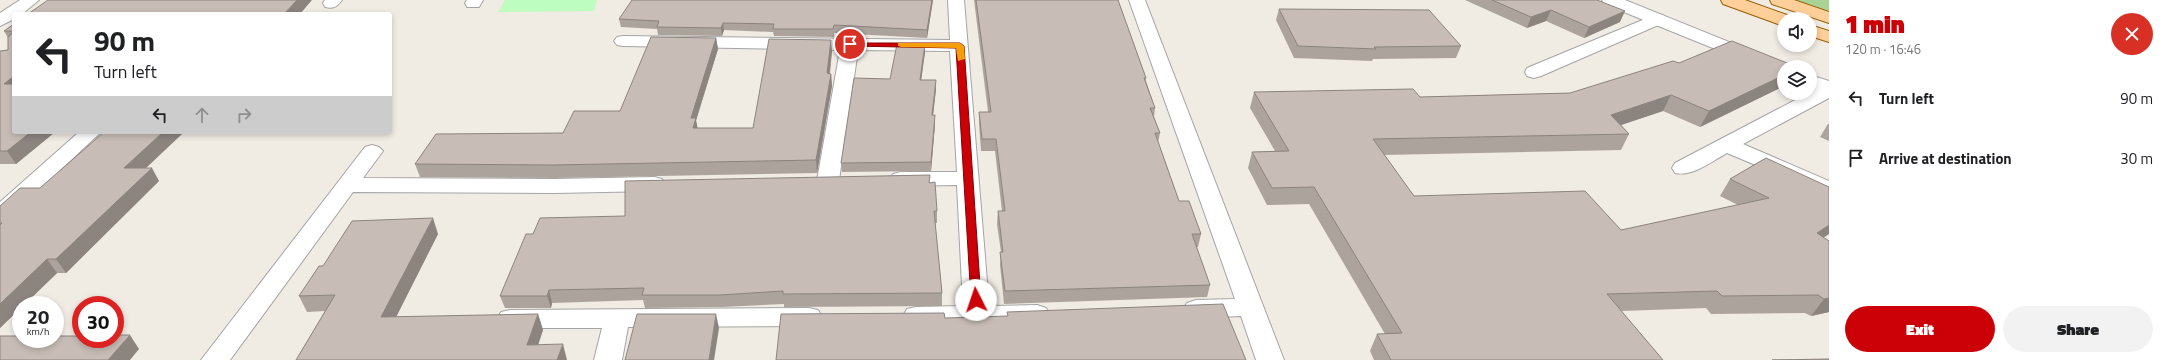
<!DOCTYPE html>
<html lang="en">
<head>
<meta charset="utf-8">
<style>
  :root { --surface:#fff; --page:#f2f2f2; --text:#202124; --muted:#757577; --accent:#cc0007 }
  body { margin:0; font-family:"Titillium Web",sans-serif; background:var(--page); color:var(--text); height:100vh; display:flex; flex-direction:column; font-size:15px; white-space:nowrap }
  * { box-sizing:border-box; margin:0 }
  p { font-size:13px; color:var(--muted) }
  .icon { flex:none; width:22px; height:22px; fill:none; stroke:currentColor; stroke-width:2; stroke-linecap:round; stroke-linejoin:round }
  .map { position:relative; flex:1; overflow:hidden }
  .details { display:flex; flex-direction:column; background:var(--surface); width:340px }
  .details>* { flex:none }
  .guide { position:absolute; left:12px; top:12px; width:380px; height:122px; border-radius:4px; box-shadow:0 2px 6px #0003; background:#fff; color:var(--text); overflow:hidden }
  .buttons { position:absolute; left:1777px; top:12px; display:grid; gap:8px }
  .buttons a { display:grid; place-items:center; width:40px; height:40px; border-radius:50%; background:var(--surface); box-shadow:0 2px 6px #0003; font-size:20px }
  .speed { position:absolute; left:12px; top:296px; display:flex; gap:8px; font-size:20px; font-weight:700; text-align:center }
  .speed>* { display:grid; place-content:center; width:52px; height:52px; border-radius:50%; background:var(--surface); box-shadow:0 2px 6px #0003; line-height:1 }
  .speed small { font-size:10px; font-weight:400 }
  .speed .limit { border:6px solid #d22; background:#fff; color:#111 }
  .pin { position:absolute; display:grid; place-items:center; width:34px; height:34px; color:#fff; margin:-17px; border:2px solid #fff; border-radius:50%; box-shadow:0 1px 4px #0007 }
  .me { position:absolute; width:44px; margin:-22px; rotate:356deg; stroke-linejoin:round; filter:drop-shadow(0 0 3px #0008) }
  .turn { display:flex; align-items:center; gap:14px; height:84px; padding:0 16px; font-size:18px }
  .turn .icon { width:52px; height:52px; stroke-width:2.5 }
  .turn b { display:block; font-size:28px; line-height:34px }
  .lanes { display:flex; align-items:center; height:38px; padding:0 16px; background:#0003; justify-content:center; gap:20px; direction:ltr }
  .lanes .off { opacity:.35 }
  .round { display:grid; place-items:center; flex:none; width:42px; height:42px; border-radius:21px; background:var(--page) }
  .head { display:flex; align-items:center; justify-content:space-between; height:68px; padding:0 16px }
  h1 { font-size:24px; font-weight:800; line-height:30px; color:var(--accent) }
  .primary-button { display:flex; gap:8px; margin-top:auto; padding:8px 16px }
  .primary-button a { flex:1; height:46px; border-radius:24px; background:var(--accent); color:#fff; font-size:16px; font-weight:800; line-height:46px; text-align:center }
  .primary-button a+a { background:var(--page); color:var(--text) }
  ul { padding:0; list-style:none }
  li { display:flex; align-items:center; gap:12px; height:60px; padding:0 16px }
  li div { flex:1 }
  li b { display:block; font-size:15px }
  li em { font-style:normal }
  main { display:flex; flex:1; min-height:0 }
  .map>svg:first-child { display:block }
  .forest { fill:#a9d295 }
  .park { fill:#bdfdc0 }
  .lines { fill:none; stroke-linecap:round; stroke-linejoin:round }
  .minor-casing { stroke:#a5a5a5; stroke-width:2 }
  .tertiary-casing { stroke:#a5a5a5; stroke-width:2 }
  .primary-casing { stroke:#986000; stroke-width:2 }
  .minor { fill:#fff; fill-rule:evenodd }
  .tertiary { fill:#fff; fill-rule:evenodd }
  .primary { fill:#ffcf99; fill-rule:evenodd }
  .wall { fill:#aca39d }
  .shaded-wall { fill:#8c847f }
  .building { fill:#c8bdb6; stroke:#8c847f }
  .route { fill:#cc0007; stroke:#850005 }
  .slow { fill:#f59e0b }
</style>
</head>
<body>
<main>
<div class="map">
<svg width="1829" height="360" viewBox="0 0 1829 360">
  <rect width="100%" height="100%" fill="#f0ebe3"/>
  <path class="forest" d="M1796,0H1829V12Z"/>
  <path class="park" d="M505,0H597L594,11L498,12Z"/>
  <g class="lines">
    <g class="minor-casing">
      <g id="minor">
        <path d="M20,0H39L22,14H14V19L0,26V13Z"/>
        <path d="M325,0H342C337,7 333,9 325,7L323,3Z"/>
        <path d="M467,0H483L479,7H467L465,3Z"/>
        <path d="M948,0H964L989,306L1037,305L1046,308L1050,314L1046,320L1037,323L916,325L907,323L903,316L907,309L916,307L963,306L957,185L901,186L893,184L890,179L893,174L901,172H957L950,51L858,50L839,180L836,185L828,187L820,185L817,180L840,50L623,46L617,45L614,41L617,37L623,36L950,40Z"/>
        <path d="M1129,0H1145L1284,360H1256L1241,316L1196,318L1187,315L1183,309L1187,303L1196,300L1235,299Z"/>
        <path d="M1657,14L1663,15L1666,19L1663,23L1541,76L1534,78L1527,76L1525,72L1527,68Z"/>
        <path d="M1829,84V98L1743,144L1829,181V196L1727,153C1712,161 1693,177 1675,173L1672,168L1675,163L1822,86Z"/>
        <path d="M79,132H101L8,219L0,221V202Z"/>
        <path d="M372,145L379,147L383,151L363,178L555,179L654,177L662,179L665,184L662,189L654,191L555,193L353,192L230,360H201L365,147Z"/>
        <path d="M809,308L818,310L822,317L818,324L809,326L628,327L622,360H594L602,328H510L501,326L497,319L501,312L510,310Z"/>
      </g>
    </g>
    <g class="tertiary-casing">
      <g id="tertiary">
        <path d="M1602,0H1625L1791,67H1784V76L1777,74L1604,4Z"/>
        <path d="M1810,75L1829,81V94L1810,88Z"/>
      </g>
    </g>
    <g class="primary-casing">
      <g id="primary">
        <path d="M1721,0H1745L1790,16L1792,19H1784V25L1778,24L1723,4Z"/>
        <path d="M1770,0H1794L1829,12V23L1772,4Z"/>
        <path d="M1810,25L1829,31V42L1810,36Z"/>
      </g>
    </g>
    <use href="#minor" class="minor"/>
    <use href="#tertiary" class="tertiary"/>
    <use href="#primary" class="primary"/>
  </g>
  <g class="wall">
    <path d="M933,0L927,38L834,33V37L774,36L773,32L724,30L722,36L658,35L657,29L621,27L619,19Z"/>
    <path d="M974,0H1118L1146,78V81L1155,108L1154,117L1160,133L1158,142L1179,201L1201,234L1198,247H1196L1210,285L1207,297L1004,304L1000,265L1001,252L997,224L998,211H1002L995,151H981L979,124V112H988Z"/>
    <path d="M1465,0H1597L1620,22L1584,38L1546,21L1527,28Z"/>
    <path d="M1279,9L1461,46L1456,58L1373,59L1372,61L1294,58L1276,20Z"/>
    <path d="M14,24V132H55L16,164H0V51L8,50V38L4,31Z"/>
    <path d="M716,38L718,49L696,121L697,128H753L832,51L830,74H831L832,86L817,173L555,178L420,177L415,164L563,133L620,111Z"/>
    <path d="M925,44V52L921,80L936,89L933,115L935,124L931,171L842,172L841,163Z"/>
    <path d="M1679,63L1784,67V86L1700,127L1663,111L1621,125L1629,134L1621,150L1384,155L1414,196L1621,230L1738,205L1720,196L1730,179L1766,158L1824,238L1829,241V312L1811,316L1805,313L1711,314L1706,308L1621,311L1663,360H1374L1370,351L1377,334H1385L1309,204L1267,205L1248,168L1252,152L1275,151L1250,108L1254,92L1420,97L1570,93Z"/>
    <path d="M1828,124H1829V141L1820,137Z"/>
    <path d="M184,132L146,168L159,181L66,273H57L24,305H21L0,328V206L40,188Z"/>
    <path d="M930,175L929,183L937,211V223H935L942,293V306L784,307V304L722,307L645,308L643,300L552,303L551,308H505L500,296L533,234L625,216Z"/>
    <path d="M438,234L396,317L538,314L543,330L538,345L567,360H296L325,311L307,312L299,296L323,266Z"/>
  </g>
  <g class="shaded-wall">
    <path d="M297,0H312L300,14H284Z"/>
    <path d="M932,0H933L927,38V30Z"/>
    <path d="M1551,10L1546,21L1527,28L1531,17Z"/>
    <path d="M1625,11L1620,22L1584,38L1589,27Z"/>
    <path d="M723,23L724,30L722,36L721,28Z"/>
    <path d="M716,38L718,49L696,120L698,130L695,140L691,118Z"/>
    <path d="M831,40L832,51L828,85L827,73Z"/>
    <path d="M925,44V52L920,89V80Z"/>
    <path d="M831,74L832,86L817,173L816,160Z"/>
    <path d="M1784,75V86L1700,127L1709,111Z"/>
    <path d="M14,76V95L4,84Z"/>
    <path d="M936,80V89L932,124V115Z"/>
    <path d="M1671,95L1663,111L1603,131L1611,115Z"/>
    <path d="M935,115V124L931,171V162Z"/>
    <path d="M31,132H55L16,164L7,151Z"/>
    <path d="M163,132H184L132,181L124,168Z"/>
    <path d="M152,168L159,181L66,273L56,259Z"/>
    <path d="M433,218L438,234L388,333L381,317Z"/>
    <path d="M1829,225V234L1805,250L1817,233Z"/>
    <path d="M47,259L57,273L24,305H21V308L0,328V304Z"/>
    <path d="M549,290L552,303L551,308L547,296Z"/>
    <path d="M1829,298V312L1811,316L1824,299Z"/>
    <path d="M538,314L543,330L533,360L527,345Z"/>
    <path d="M716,314L719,328L714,360H709Z"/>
    <path d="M130,335L139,349L130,360H108Z"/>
    <path d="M563,344L567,360H557Z"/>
  </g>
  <g class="building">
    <path d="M48,0H297L284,14H28Z"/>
    <path d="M632,0H932L927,30L834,25L833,29H773L774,24L723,23L721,28L657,27L659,21L619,19Z"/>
    <path d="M976,0H1118L1146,78H1144L1155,108H1150L1160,133H1155L1179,201H1189L1201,234H1192L1210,285L1005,291L1000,252H1003L998,211H1005L996,139H982L979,112H991Z"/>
    <path d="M1492,0H1597L1625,11L1589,27L1551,10L1531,17Z"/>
    <path d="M1279,9L1429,10L1461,46L1374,47L1376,49L1298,46Z"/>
    <path d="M14,24V31H4Z"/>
    <path d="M14,32V76L4,84H14V132H31L7,151H0V51L8,50V37Z"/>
    <path d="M651,37L716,38L691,118H696L693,128H753L769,39L831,40L827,73L831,74L816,160L552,165L415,164L436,134L563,133L574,111H620Z"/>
    <path d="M1732,41L1797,67H1784V75L1709,111L1671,95L1611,115L1629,134L1373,139L1414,196L1585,191L1621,230L1769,198L1730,179L1766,158L1829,187V225L1817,233L1829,241V298L1824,299L1818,295L1722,296L1717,291L1607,294L1663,360H1391L1377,334L1402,333L1314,187L1272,188L1252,152L1289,151L1254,92L1413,89L1420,97L1570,93L1673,61L1679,63Z"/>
    <path d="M897,44H925L920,80H936L932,115H935L931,162L841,163L854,78L890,79Z"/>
    <path d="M104,132H163L124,168H152L56,259H47L0,304V225L2,223H0V206L20,188H40Z"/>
    <path d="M930,175L929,183L935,182L937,211H934L942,293L783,294V291L720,295H642L644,288L549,290L547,296H500L526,234H533L540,218L625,216V181Z"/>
    <path d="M433,218L381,317L538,314L527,345L563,344L557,360H296L335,295L299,296L319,266H323L352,221Z"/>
    <path d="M1223,304L1246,360H776L781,314L944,313L945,318L1008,316L1007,312Z"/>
    <path d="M637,314H716L709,360H625Z"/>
    <path d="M115,335H130L108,360H0V336H21V339H55V336H81V339H115Z"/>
    <path d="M1829,359V360H1772Z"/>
  </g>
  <path class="route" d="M848,43H960L964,46L981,300L980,303H972L971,300L956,48L850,46H848Z"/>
  <path class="slow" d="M898,43H960L964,46L965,59L958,61L956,48L901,47L898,46Z"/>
</svg>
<div class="buttons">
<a><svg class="icon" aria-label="sound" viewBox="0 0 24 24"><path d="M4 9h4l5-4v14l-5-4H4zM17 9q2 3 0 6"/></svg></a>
<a><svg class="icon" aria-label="layers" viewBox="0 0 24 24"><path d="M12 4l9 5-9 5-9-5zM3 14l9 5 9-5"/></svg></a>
</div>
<div class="speed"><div>20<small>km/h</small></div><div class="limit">30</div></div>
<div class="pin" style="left:850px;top:44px;background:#d93025"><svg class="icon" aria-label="arrive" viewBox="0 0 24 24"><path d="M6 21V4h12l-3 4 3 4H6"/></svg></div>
<svg class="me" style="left:976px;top:300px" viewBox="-20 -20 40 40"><circle r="19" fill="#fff"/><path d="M0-13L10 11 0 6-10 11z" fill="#cc0007"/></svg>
<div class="guide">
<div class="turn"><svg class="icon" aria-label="left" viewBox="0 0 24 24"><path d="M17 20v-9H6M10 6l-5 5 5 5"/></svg><div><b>90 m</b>Turn left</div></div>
<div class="lanes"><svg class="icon" aria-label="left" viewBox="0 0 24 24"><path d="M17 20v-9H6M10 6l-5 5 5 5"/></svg><svg class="icon off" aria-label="ahead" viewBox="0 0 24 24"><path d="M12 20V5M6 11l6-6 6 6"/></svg><svg class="icon off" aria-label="right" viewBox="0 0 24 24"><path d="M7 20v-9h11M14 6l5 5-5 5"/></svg></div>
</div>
</div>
<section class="details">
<div class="head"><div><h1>1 min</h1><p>120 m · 16:46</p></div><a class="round" style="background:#d93025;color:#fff"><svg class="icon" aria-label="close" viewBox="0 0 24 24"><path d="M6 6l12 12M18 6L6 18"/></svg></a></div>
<ul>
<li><svg class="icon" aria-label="left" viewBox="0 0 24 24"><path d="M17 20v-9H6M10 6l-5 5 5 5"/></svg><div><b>Turn left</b></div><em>90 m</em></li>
<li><svg class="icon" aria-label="arrive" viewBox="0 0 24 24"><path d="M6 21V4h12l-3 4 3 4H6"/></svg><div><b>Arrive at destination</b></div><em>30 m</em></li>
</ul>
<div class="primary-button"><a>Exit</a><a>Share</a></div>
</section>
</main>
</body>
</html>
